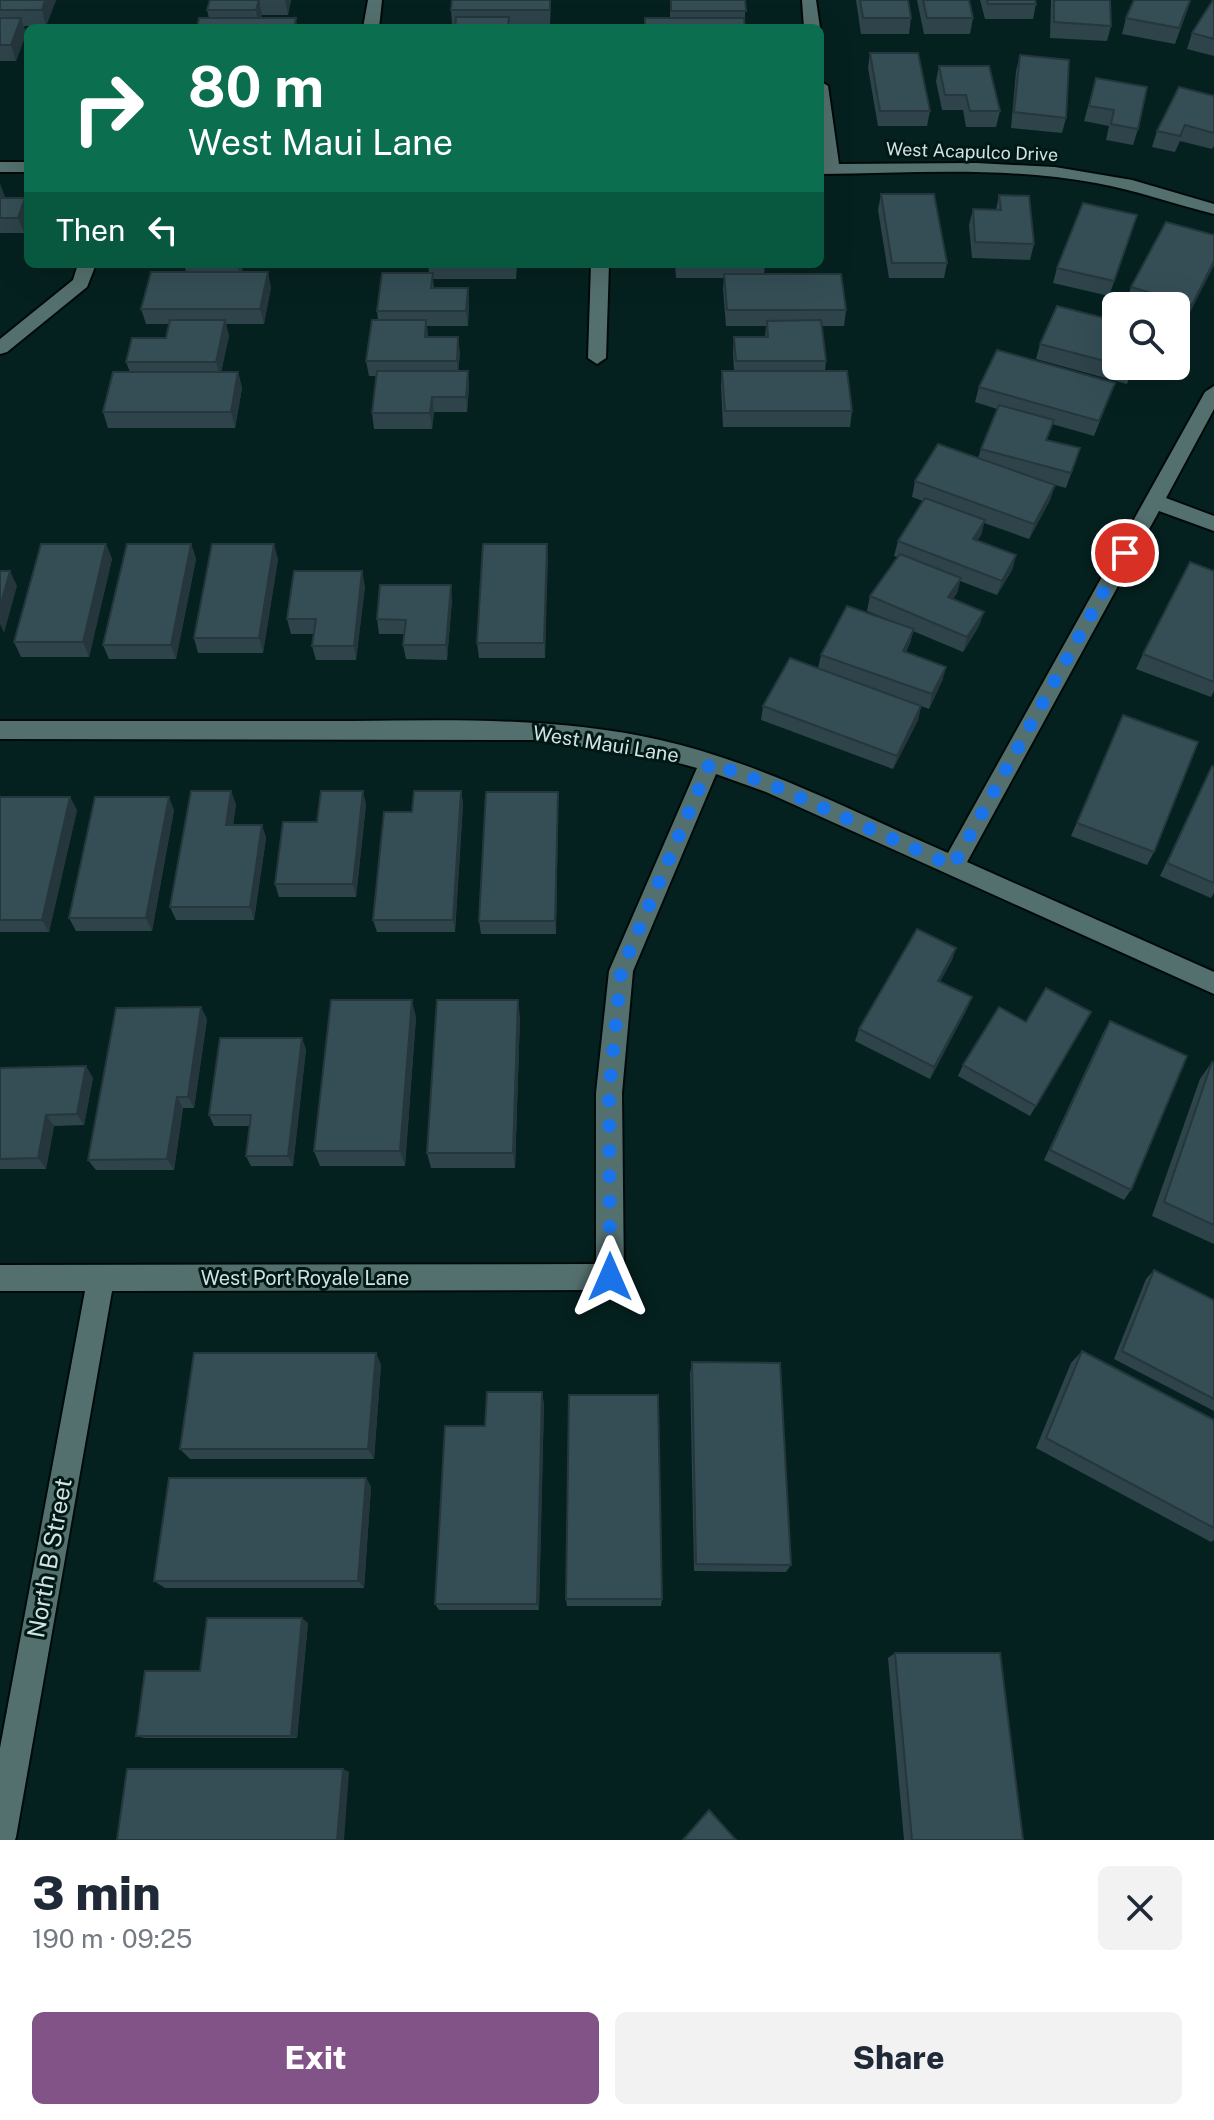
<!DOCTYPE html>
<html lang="en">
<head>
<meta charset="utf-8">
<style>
  :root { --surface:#fff; --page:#f2f2f3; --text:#1f2937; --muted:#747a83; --accent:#815387 }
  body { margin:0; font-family:"Public Sans",sans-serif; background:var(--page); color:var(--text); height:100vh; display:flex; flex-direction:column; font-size:30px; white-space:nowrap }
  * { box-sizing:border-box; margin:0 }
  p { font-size:26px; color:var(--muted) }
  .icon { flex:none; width:44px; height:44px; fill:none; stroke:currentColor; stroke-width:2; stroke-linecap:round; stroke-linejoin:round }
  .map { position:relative; height:1840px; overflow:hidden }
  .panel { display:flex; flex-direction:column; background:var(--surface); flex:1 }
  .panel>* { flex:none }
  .guide { position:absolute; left:24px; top:24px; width:800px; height:244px; border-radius:12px; box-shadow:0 8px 32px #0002; background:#0b6e4f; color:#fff; overflow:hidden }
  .tools { position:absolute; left:1102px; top:292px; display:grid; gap:16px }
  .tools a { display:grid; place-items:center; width:88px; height:88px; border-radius:12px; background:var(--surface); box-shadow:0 8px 32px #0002; font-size:40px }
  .pin { position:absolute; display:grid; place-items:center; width:68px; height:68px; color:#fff; margin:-34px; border:4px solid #fff; border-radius:50%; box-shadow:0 2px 8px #0007 }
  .me { position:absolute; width:88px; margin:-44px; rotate:0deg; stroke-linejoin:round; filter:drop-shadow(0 0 6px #0008) }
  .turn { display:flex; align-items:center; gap:28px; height:168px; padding:0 32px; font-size:36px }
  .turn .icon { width:104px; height:104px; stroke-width:2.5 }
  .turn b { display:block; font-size:56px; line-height:68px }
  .then { display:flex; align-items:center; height:76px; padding:0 32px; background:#0003; gap:16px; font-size:30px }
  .round { display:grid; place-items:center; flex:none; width:84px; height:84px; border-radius:12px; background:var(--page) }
  .summary { display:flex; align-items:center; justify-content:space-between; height:136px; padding:0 32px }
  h1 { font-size:48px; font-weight:800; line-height:60px }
  .action { display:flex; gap:16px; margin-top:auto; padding:16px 32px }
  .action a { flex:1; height:92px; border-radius:12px; background:var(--accent); color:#fff; font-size:32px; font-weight:800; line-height:92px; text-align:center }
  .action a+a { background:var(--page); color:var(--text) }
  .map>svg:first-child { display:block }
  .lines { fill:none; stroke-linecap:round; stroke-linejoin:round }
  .minor-casing { stroke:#000a09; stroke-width:4 }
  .minor { fill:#54706e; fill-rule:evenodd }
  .wall { fill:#2e434a }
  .shaded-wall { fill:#25373c }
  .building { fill:#354e56; stroke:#25373c; stroke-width:2 }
  .route { stroke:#1a73e8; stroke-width:14; stroke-dasharray:0 25.2 }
  .labels { text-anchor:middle; stroke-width:6; stroke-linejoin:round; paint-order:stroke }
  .far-street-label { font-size:18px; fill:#d2e2e0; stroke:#001816 }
  .street-label { font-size:20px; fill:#d2e2e0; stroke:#001816 }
  .near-street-label { font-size:24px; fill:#d2e2e0; stroke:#001816 }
</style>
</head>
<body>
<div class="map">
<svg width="1214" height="1840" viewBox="0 0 1214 1840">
  <rect width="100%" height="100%" fill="#05211f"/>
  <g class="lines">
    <g class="minor-casing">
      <g id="minor">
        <path d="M368,0H382L379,28H363Z"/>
        <path d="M802,0H816L820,28H804Z"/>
        <path d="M820,81L828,86L839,164L976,163L1055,167L1132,180L1214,204V214C1174,204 1136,190 1096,183C1005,166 911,173 820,174Z"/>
        <rect x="0" y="162" width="28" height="10"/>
        <path d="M78,264H96L87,287L7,352L0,354V339L73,280Z"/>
        <path d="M591,264H609L606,358L597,364L588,358Z"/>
        <path d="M1214,386V409L1166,498L1214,516V531L1159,511L967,862L1214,972V994L766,792L716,774L633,971L622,1093L624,1277L620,1286L610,1290L112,1291L16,1837L15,1840H0V1748L85,1291H0V1265L596,1264V1093L609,971L697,768L660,758L534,740L0,739V721C117,721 235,721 352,721C455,720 559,717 660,740C761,763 854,812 948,853L1205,392Z"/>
      </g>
    </g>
    <use href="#minor" class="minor"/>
  </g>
  <g class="wall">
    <path d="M0,0H56L46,26H24L26,34L16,61H0Z"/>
    <path d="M210,0H291L288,15H262L261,18H296L297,28H197L209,18L207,10Z"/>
    <path d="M452,0H551L550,25H509V28H455V25H452L451,10Z"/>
    <path d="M670,0H745V24L670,18Z"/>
    <path d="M856,0H908L911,18L909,34H861Z"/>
    <path d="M917,0H969L973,18L970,34H924Z"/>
    <path d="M980,0H1035L1036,4L1033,19H985Z"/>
    <path d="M1051,0H1110L1111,26L1107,41L1050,38Z"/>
    <path d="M1134,0H1191L1175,44L1122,34L1126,18Z"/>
    <path d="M1214,0V56L1187,49L1192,33Z"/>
    <path d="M870,53L930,111L927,126H878L868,68Z"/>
    <path d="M1020,55L1066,118L1062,133L1011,128L1016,71Z"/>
    <path d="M939,66L1000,111L996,127H966L963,110H942L936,81Z"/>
    <path d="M1096,78L1138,129L1133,145L1106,140L1109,126L1084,121Z"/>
    <path d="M1214,96V146L1212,149L1180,141L1175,152L1152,147L1157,131Z"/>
    <path d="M0,184L5,198H25L24,233H0Z"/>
    <path d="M881,194L947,263L944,278H889L878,210Z"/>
    <path d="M999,195L1034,244L1030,260L972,258L969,225L973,209L996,210Z"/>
    <path d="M1132,231L1109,296L1053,283L1057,268Z"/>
    <path d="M159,264H243L242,272L271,287L264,324H226L229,336L221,372H238L242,388L235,428H108L103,412L130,372L126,362L166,338L169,324H146L141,309L186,272L184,264Z"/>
    <path d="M428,264H517L516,279H433L434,288H468L469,304L468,326H427L428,337L460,352L458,371H468L469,386L467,412H434L432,429H374L372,413L376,376H369L366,361L378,320L377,311L429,273Z"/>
    <path d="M675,264H765L764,274L846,310L844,326H822L826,361L825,371L852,411L850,427H723L721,386L722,371H734L733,353L734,337H765L766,326H726L723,289L724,278H676Z"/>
    <path d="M1214,265L1186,320L1176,317V306H1139L1126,302L1131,287Z"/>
    <path d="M1111,340L1116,342V366H1134L1127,384L1036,359L1040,344Z"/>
    <path d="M1115,383L1094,436L1052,424L1047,440L1080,448L1066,488L1055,485L1050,500L1029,539L984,523L981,535L977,541L1016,555L1012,570L997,595L960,581L957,593L953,599L979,626L963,652L913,631L910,643L906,652L946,667L942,681L929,709L921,706L918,720L893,769L761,720L763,706L818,668L821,655L892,621L867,611L870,596L898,557L894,556L898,541L923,501L912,497L915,481L978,458L981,449L997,409L975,402L979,387Z"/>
    <path d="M106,544L112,559L89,657H21L14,642Z"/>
    <path d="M191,544L196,559L176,659H109L103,645Z"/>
    <path d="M547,544L545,658H479L477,643Z"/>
    <path d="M278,559L263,653H198L194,638Z"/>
    <path d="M1214,571V691L1211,697L1136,669L1143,654Z"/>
    <path d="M365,586L356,660H316L312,646L314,634H291L287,619Z"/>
    <path d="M452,600L447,660L406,659L403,645L404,634H379L377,619Z"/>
    <path d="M1123,715L1154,852L1147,865L1071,836Z"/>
    <path d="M1212,766L1214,767V893L1211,898L1160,876Z"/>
    <path d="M461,791L463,804L455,932H377L373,920L412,812Z"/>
    <path d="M0,797L77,810L49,932H0Z"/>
    <path d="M236,804L233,825H262L266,838L254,920H176L170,907Z"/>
    <path d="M366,804L356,897H279L275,884L317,822Z"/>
    <path d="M558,806L556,934H481L479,921Z"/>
    <path d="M174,810L152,931H76L69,918Z"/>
    <path d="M956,948L952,960L940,981L972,997L967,1009L930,1079L855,1041L859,1029Z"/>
    <path d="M1091,1012L1030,1116L958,1076L963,1065L1026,1022Z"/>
    <path d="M416,1017L405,1166H320L314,1151Z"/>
    <path d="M520,1017L515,1168H431L427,1153Z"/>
    <path d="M207,1019L194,1108H183L174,1170H96L88,1160Z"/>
    <path d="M1110,1021L1131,1190L1124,1200L1044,1160L1103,1033Z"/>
    <path d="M306,1049L293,1166H251L246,1156L250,1126H214L209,1115Z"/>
    <path d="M1212,1062L1214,1063V1244L1152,1216L1200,1079Z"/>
    <path d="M0,1068L93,1078L84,1125L54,1126L46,1169H0Z"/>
    <path d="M1154,1270L1214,1300V1411L1114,1359L1146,1279Z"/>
    <path d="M1082,1351L1214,1420V1540L1211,1542L1036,1448L1071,1363Z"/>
    <path d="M376,1353L381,1365L374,1459H190L180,1449Z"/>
    <path d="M692,1362L791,1565L786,1572L694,1571L690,1373Z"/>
    <path d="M544,1403L539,1610H439L435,1604L485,1426Z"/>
    <path d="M366,1478L371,1487L364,1588H165L154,1581Z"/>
    <path d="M566,1599H662L661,1606H567Z"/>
    <path d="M308,1623L297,1738H144L136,1736L200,1671Z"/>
    <path d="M895,1653L1023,1840H904L888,1658Z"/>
  </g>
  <g class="shaded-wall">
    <path d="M45,0H56L46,26L42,10Z"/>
    <path d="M259,0L262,15L259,26L256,10Z"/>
    <path d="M285,0H291L288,15Z"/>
    <path d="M21,18L26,34L16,61L11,45Z"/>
    <path d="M0,184L6,200L0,211Z"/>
    <path d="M25,198L28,207V221L24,233L18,218Z"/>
    <path d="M1214,261V265L1186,320L1192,305Z"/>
    <path d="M237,264H243L240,278Z"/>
    <path d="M268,272L271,287L264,324L260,309Z"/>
    <path d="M468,288L469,304L468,326L466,311Z"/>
    <path d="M225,320L229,336L220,377L216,362Z"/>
    <path d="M426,320L428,335L427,352L425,337Z"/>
    <path d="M458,337L460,352L458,376L457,361Z"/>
    <path d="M468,371L469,386L467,412L466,397Z"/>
    <path d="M238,372L242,388L235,428L231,412Z"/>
    <path d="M432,397L434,412L432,429L430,413Z"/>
    <path d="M1055,485L1050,500L1029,539L1034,524Z"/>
    <path d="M985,520L981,535L969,554L973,539Z"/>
    <path d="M106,544L112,559L89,657L83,642Z"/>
    <path d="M191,544L196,559L176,659L171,645Z"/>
    <path d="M274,544L278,559L263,653L259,638Z"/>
    <path d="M547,544L548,559L545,658L544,643Z"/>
    <path d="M1016,555L1012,570L997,595L1002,581Z"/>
    <path d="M10,571L17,586L4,633L0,624V607Z"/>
    <path d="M362,571L365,586L356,660L354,646Z"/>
    <path d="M961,578L957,593L944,611L948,597Z"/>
    <path d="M451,585L452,600L447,660L446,645Z"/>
    <path d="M984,612L979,626L963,652L967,637Z"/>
    <path d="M914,629L910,643L899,666L903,651Z"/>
    <path d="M946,667L942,681L929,709L932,694Z"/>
    <path d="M921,706L918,720L893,769L897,756Z"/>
    <path d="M231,791L236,804L231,838L226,825Z"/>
    <path d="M363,791L366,804L356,897L353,884Z"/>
    <path d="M461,791L463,804L455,932L453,920Z"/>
    <path d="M558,792V806L556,934L555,921Z"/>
    <path d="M70,797L77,810L49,932L42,920Z"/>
    <path d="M169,797L174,810L152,931L146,918Z"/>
    <path d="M262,825L266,838L254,920L250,907Z"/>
    <path d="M956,948L952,960L934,993L938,981Z"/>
    <path d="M972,997L967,1009L930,1079L934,1067Z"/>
    <path d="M412,1000L416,1017L405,1166L400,1151Z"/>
    <path d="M518,1000L520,1017L515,1168L513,1153Z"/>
    <path d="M201,1007L207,1019L194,1108L188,1097Z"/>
    <path d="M302,1038L306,1049L293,1166L288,1156Z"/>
    <path d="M86,1066L93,1078L84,1125L77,1114Z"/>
    <path d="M177,1097L183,1108L174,1170L167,1159Z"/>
    <path d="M46,1115L54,1126L46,1169L38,1158Z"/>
    <path d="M376,1353L381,1365L374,1459L368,1449Z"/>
    <path d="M542,1392L544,1403L539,1610L537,1604Z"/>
    <path d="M366,1478L371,1487L364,1588L358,1581Z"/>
    <path d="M302,1618L308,1623L297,1738L291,1736Z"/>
    <path d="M343,1769L349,1772L344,1840H337Z"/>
  </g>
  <g class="building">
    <path d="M0,0H45L42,10H0Z"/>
    <path d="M210,0H259L256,10H207Z"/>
    <path d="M452,0H550V10H451Z"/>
    <path d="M671,0H745L746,11H671Z"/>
    <path d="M860,0H908L911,18H863Z"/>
    <path d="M923,0H969L973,18H927Z"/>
    <path d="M987,0H1035L1036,4H988Z"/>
    <path d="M1054,0H1110L1111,26L1054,22Z"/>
    <path d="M1134,0H1190L1179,28L1126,18Z"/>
    <path d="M1213,0H1214V39L1192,33Z"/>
    <path d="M456,17H509L508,28H455Z"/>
    <path d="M0,18H21L11,45H0Z"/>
    <path d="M199,18H296L294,28H197Z"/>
    <path d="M645,18H744L745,28H645Z"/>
    <path d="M870,53H918L930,111H880Z"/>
    <path d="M1020,55L1069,60L1066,118L1014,112Z"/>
    <path d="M939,66H989L1000,111H970L966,95H945Z"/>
    <path d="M1096,78L1147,87L1138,129L1111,124L1114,110L1089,106Z"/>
    <path d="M1179,87L1214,96V133L1185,125L1180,136L1157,131Z"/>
    <path d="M881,194H934L947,263H892Z"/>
    <path d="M999,195L1029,196L1034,244L975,242L973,209L1001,210Z"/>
    <path d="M0,198H25L18,218H0Z"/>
    <path d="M1083,203L1137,215L1114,281L1057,268Z"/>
    <path d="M1166,222L1214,235V261L1192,305L1131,287Z"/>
    <path d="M151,272H268L260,309H141Z"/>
    <path d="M382,273H433L431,288H468L466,311H377Z"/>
    <path d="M724,274H841L846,310H727Z"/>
    <path d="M1057,306L1116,321V325L1110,340L1116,342V364L1040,344Z"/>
    <path d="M170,320H225L216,362H126L132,338H166Z"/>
    <path d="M372,320H426L425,337H458L457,361H366Z"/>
    <path d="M821,320L826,361H736L734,337H768L767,321Z"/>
    <path d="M997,350L1115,383L1099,421L979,387Z"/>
    <path d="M377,371H468L466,397H432L430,413H372Z"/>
    <path d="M722,371H847L852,411H725Z"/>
    <path d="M113,372H238L231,412H103Z"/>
    <path d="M999,405L1054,420L1046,440L1080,448L1071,473L981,449Z"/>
    <path d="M938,444L1055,485L1034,524L915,481Z"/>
    <path d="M925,498L985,520L973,539L1016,555L1002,581L898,541Z"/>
    <path d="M41,544H106L83,642H14Z"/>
    <path d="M127,544H191L171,645H103Z"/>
    <path d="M212,544H274L259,638H194Z"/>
    <path d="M483,544H547L544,643H477Z"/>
    <path d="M900,554L961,578L948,597L984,612L967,637L870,596Z"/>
    <path d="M1190,562L1214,571V682L1143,654Z"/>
    <path d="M0,571H10L0,607Z"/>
    <path d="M294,571H362L354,646H312L316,619H287Z"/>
    <path d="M380,585H451L446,645H403L406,620L377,619Z"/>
    <path d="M847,606L914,629L903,651L946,667L932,694L821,655Z"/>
    <path d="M790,658L921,706L897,756L763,706Z"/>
    <path d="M1123,715L1198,742L1154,852L1077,823Z"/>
    <path d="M1212,766L1214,767V883L1167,863Z"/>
    <path d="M191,791H231L226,825H262L250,907H170Z"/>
    <path d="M321,791H363L353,884H275L283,822H317Z"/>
    <path d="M414,791H461L453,920H373L384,812H412Z"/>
    <path d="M486,792H558L555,921H479Z"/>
    <path d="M0,797H70L42,920H0Z"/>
    <path d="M95,797H169L146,918H69Z"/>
    <path d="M917,929L956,948L938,981L972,997L934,1067L859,1029Z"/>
    <path d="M1046,988L1091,1012L1036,1106L963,1065L999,1007L1026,1022Z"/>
    <path d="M331,1000H412L400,1151H314Z"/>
    <path d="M437,1000H518L513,1153H427Z"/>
    <path d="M201,1007L188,1097H177L167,1159L88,1160L116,1008Z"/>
    <path d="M1110,1021L1187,1056L1131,1190L1050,1150Z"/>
    <path d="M220,1038H302L288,1156H246L251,1115H209Z"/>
    <path d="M1212,1062L1214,1063V1225L1164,1202Z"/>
    <path d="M86,1066L77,1114L46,1115L38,1158L0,1159V1068Z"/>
    <path d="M1154,1270L1214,1300V1399L1122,1351Z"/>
    <path d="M1082,1351L1214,1420V1528L1046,1438Z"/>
    <path d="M194,1353H376L368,1449H180Z"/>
    <path d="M692,1362L780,1363L791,1565L696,1564Z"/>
    <path d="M487,1392H542L537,1604H435L445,1426H485Z"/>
    <path d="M569,1395H658L662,1599H566Z"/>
    <path d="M169,1478H366L358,1581H154Z"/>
    <path d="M207,1618H302L291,1736H136L145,1671H200Z"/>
    <path d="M895,1653H1000L1023,1840H912Z"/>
    <path d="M127,1769H343L337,1840H117Z"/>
    <path d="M709,1810L736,1840H683Z"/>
  </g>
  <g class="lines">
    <path class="route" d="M610,1277L609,1093L621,971L710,763L774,786L953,866L1125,553"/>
  </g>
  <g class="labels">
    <g class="far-street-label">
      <text transform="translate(972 152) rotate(2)" y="6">West Acapulco Drive</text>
    </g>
    <g class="street-label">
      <text transform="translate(606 744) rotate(9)" y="7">West Maui Lane</text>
      <text x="305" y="1285">West Port Royale Lane</text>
    </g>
    <g class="near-street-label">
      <text transform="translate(50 1558) rotate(-80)" y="8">North B Street</text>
    </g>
  </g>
</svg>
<div class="tools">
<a><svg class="icon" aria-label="search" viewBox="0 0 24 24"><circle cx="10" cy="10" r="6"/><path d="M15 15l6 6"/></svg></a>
</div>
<div class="pin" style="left:1125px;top:553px;background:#d93025"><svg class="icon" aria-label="arrive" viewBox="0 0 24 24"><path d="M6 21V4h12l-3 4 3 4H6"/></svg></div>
<svg class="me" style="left:610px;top:1277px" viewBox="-20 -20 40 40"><path d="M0-17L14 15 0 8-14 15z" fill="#1a73e8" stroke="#fff" stroke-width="4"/></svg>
<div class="guide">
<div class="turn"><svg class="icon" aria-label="right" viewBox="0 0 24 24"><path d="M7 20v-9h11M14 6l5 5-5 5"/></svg><div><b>80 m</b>West Maui Lane</div></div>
<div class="then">Then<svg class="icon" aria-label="left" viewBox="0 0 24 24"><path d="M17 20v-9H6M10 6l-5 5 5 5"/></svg></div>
</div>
</div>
<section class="panel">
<div class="summary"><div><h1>3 min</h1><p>190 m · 09:25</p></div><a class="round"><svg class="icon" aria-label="close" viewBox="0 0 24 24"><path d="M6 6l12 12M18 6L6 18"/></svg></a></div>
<div class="action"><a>Exit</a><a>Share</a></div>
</section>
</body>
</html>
